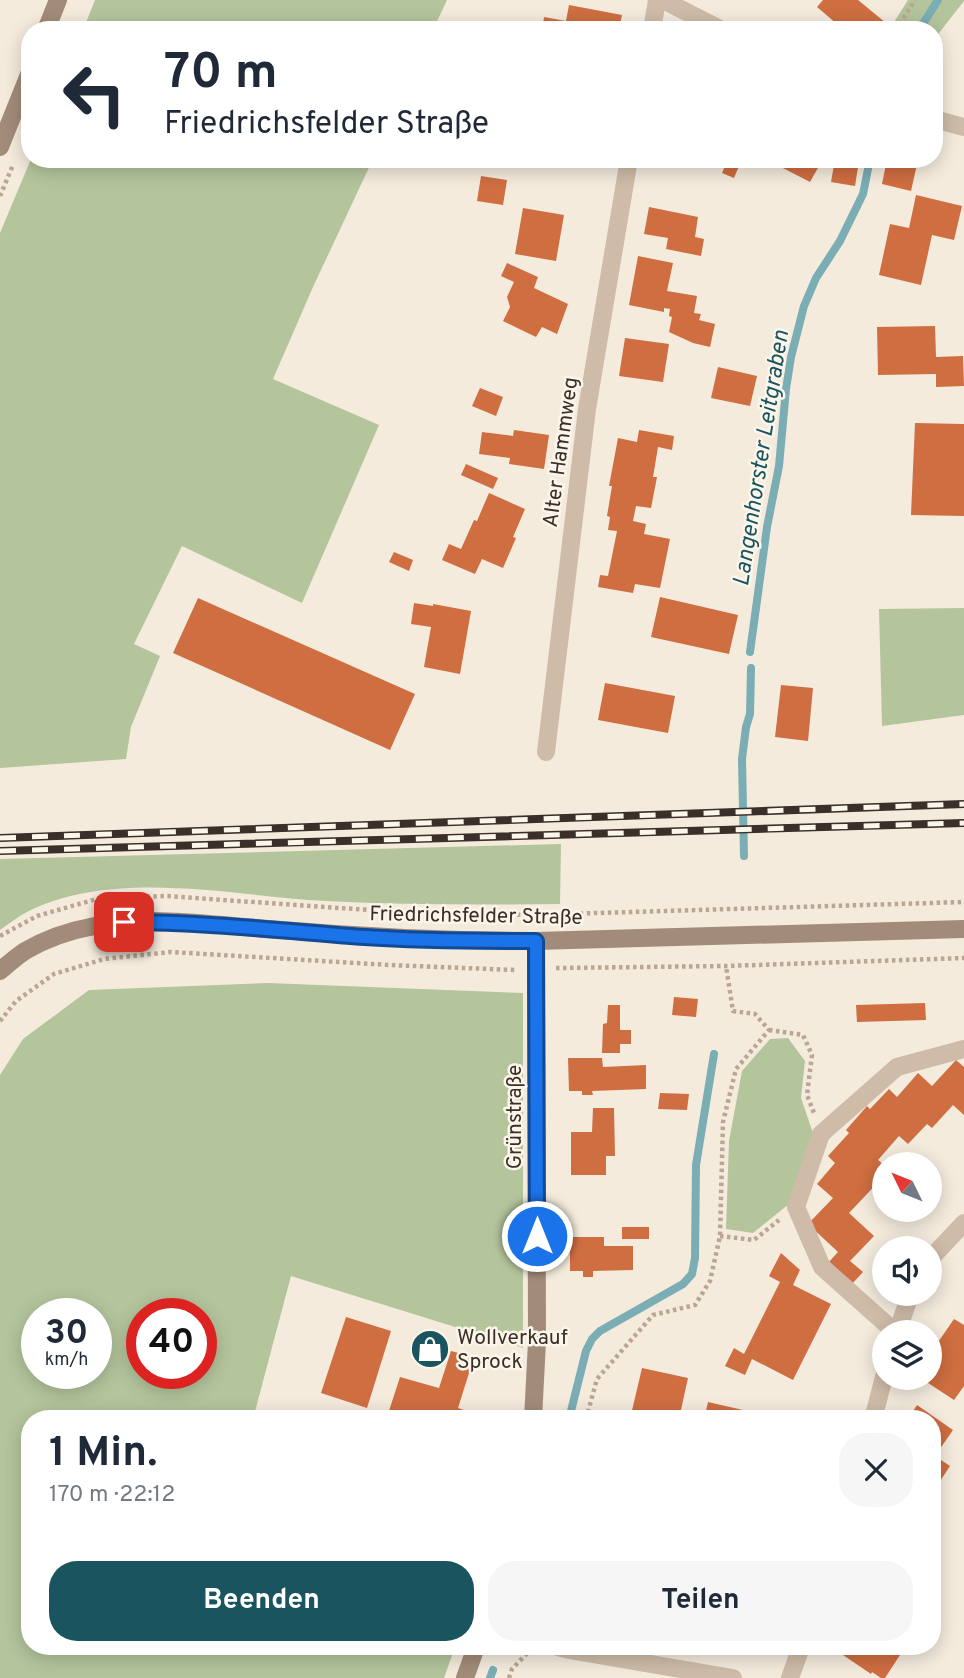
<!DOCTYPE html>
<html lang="de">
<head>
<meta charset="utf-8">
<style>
  :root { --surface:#fff; --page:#f6f6f7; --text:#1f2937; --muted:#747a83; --accent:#1a555f }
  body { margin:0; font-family:Overpass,sans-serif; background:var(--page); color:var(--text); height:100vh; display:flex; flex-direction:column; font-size:26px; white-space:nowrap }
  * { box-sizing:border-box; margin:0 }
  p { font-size:23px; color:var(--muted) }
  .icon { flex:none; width:38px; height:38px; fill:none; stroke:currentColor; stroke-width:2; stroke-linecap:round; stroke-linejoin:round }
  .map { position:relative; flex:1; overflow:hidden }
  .sheet { position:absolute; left:21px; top:1410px; width:920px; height:245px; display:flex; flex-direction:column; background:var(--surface); border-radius:28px; box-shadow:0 4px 18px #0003 }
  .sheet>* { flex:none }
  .guide { position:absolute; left:21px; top:21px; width:922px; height:147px; border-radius:28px; box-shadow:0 4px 18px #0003; background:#fff; color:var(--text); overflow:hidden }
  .needle { width:46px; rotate:313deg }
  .buttons { position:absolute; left:872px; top:1152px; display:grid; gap:14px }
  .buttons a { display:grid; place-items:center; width:70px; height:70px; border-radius:50%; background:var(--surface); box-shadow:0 4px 18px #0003; font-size:35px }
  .speed { position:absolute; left:21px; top:1298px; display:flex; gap:14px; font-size:35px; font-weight:700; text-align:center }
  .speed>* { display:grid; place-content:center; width:91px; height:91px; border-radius:50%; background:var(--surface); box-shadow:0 4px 18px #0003; line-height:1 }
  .speed small { font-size:18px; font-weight:400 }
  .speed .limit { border:10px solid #d22; background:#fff; color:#111 }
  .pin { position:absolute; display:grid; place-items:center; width:60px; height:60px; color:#fff; margin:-30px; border-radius:14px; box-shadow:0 4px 10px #0006 }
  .me { position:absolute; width:77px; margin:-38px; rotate:0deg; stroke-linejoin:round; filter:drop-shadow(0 0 5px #0008) }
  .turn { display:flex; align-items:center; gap:24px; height:147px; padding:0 28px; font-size:32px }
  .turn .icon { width:91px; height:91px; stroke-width:2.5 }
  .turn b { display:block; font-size:49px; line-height:60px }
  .round { display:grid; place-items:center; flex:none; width:74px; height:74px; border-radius:28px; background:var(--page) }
  .headline { display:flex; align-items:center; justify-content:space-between; height:119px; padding:0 28px }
  h1 { font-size:42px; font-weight:700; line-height:52px }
  .cta { display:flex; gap:14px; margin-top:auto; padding:14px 28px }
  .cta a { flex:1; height:80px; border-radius:28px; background:var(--accent); color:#fff; font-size:28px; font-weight:700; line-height:80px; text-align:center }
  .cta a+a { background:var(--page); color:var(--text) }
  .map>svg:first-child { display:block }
  .green { fill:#b4c59c; fill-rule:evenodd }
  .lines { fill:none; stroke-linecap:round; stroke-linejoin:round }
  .stream { stroke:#7aadb4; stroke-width:8 }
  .building { fill:#cf6e41 }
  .path { stroke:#baa692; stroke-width:4.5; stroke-dasharray:3.5 3.5; stroke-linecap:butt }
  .street { stroke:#cebca8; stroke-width:18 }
  .secondary { stroke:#a28b79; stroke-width:18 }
  .rail-casing { stroke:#3a2f29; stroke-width:8 }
  .rail { stroke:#fbf5ea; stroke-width:5; stroke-dasharray:16; stroke-linecap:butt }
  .route-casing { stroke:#114b97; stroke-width:18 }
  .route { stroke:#1a73e8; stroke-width:12 }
  .labels { text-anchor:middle; stroke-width:5; stroke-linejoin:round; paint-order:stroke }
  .street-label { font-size:21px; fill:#3a2f29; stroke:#fbf5ea }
  .poi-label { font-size:21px; fill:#3a2f29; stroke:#fbf5ea; text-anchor:start }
  .water-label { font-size:23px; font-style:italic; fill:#1a555f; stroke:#fbf5ea }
</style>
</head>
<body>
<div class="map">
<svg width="964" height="1678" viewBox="0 0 964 1678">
  <rect width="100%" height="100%" fill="#f4ebdd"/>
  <g class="green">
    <path d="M95,0H447L433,30H83Z"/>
    <path d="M908,0H964V1L935,38L934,30H889Z"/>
    <path d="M31,159H373L313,287L273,379L379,425L302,603L182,546L134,644L160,656L131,727L126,759L0,768V233Z"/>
    <path d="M964,608V715L882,726L879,609Z"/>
    <path d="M561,844L560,904C482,905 404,905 326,901C232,896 114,868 27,912C17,917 9,924 0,930V859Z"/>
    <path d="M268,983L523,993V1348L291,1276L253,1419H30V1647H455L444,1678H0V1075L23,1039L89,990ZM96,1314V1374H37V1314ZM201,1314V1374H142V1314Z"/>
    <path d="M788,1038L805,1061L801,1098L813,1133L789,1204L753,1233L726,1229L729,1141L742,1071L770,1039Z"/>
  </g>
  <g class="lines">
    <g class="stream">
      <path d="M919,30L938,0"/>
      <path d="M750,652L767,527L779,466L786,389L791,357L804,306L816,278L840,241L863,194L870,159"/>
      <path d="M744,856L742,759L746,727L750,714L751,668"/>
      <path d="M569,1419L586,1351L592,1339L600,1331L683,1284L692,1274L695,1258L696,1165L714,1054"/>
      <path d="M490,1678L493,1670"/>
    </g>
  </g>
  <g class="building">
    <path d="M823,0H858L886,23L881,30H844L817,7Z"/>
    <path d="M569,5L622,15L619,30H542L544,17L566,21Z"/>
    <path d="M728,159H742L734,178L722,173Z"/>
    <path d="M782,159H823L810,182L779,166Z"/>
    <path d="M835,159L859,161L855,186L831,182Z"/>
    <path d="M887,159L918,160L911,191L882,184Z"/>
    <path d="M481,176L507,180L503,205L477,201Z"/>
    <path d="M916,195L962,206L954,240L932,235L921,285L879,275L890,224L909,228Z"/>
    <path d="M649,207L698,217L695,237L704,239L701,256L666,249L668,238L644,234Z"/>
    <path d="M523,208L564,215L556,261L515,254Z"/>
    <path d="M638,256L673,263L667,291L697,296L694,313L701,314L699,320L715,324L710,347L693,343L669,332L672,317L669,316L670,309L664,308V312L629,305Z"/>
    <path d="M507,263L538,277L534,288L568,304L557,334L542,327L536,337L503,321L510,307L507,297L514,282L501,276Z"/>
    <path d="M935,326L936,357L963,356L964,386L936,387V374L878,375L877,327Z"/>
    <path d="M625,338L669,344L663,382L619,376Z"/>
    <path d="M718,367L757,376L750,406L711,398Z"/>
    <path d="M480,388L503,397L496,416L472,406Z"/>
    <path d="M915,423L964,424V516L911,515Z"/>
    <path d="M514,430L549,435L544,469L509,464L510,458L479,454L482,432L513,436Z"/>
    <path d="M639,430L674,436L672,450L658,447L653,477H657L651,508L636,506L633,521L646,524L644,534L670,539L660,588L635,584L633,593L598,587L600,575L608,576L617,531L608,530L610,517L607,516L612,486H609L618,438L637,442Z"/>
    <path d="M466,464L498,478L493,489L461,475Z"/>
    <path d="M489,493L525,509L513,537L516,538L503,568L482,559L475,574L442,560L449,544L461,549L474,520L477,521Z"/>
    <path d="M394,552L413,560L409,571L389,562Z"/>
    <path d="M660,597L738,615L729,654L651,637Z"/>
    <path d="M198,598L415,694L390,750L173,653Z"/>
    <path d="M414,603L433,606V604L471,611L460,674L424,667L431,627L411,624Z"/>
    <path d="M605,683L675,696L668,733L598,720Z"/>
    <path d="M781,685L813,688L808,741L775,737Z"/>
    <path d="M674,997L698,999L696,1017L672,1015Z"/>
    <path d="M925,1003L926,1020L857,1022L856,1005Z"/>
    <path d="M608,1005H620V1030H631V1044H620V1053H602L603,1024L607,1023Z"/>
    <path d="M568,1058H602L603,1067L646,1065V1089L592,1091L593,1095H582V1091H569Z"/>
    <path d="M956,1060L964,1067V1115L953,1105L932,1128L927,1124L908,1144L899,1136L878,1160L884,1165V1176L849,1213L874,1236L850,1261L863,1272L851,1285L828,1263L838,1252L808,1224L833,1198L817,1184L835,1163L828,1156L849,1133L846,1130L867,1106L870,1109L889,1089L897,1097L918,1073L932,1086Z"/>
    <path d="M660,1093L689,1094L687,1110L658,1109Z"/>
    <path d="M593,1108H614L615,1156H606V1175H571V1132H592Z"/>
    <rect x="622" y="1227" width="27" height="12"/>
    <path d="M570,1237H604V1246H633V1270L593,1271V1277H583V1271H570Z"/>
    <path d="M781,1253L800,1270L793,1285L831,1304L793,1380L752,1359L745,1375L725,1366L734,1348L744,1354L780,1282L769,1276Z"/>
    <path d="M346,1317L391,1331L367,1408L321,1393Z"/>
    <path d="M954,1319L964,1325V1386L954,1400L919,1377H929V1363L938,1351L934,1348Z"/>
    <path d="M451,1351L474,1357L458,1408L467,1411L469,1415L468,1419H381L383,1413L388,1414L400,1377L439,1388Z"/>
    <path d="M642,1368L688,1378L679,1419H630Z"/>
    <path d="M708,1402L756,1413L755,1419H704Z"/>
    <path d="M917,1405L953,1430L935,1456L950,1466L933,1492V1419H908Z"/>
    <path d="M849,1647H899L897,1649L902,1652L885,1678H881L872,1672L871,1674L843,1655Z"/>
  </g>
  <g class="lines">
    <g class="path">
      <path d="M896,30L915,0"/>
      <path d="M0,196L13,165"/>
      <path d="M0,936L37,916L100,898L166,896L369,910L531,915L964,902"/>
      <path d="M556,968L726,966L964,958"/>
      <path d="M0,1021L16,1001L54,974L104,959L171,952L389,965L515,970"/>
      <path d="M769,1030L803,1035L812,1055L807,1095L814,1113"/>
      <path d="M720,1236L754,1240L779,1220"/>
      <path d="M586,1419L597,1379L653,1315L695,1305L710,1281L720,1236L723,1122L736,1069L769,1030L755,1014L733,1011L726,966"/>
      <path d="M509,1678L512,1669L533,1647"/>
    </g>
    <g class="street">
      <path d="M663,0L722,30"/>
      <path d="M652,30L657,0"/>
      <path d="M934,119L964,127"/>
      <path d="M546,752L587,409L629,159"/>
      <path d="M929,1260L964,1223"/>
      <path d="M895,1332L822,1267L796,1207L821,1134L897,1067L964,1049"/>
      <path d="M897,1332L911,1293"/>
      <path d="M873,1419L884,1377"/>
      <path d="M558,1647L569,1650L733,1678"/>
      <path d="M790,1678L801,1647"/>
    </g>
    <g class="secondary">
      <path d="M46,30L58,0"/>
      <path d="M0,147L30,72"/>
      <path d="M0,971C8,964 16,957 25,951C44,940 68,931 90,927C149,914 220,926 281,930C366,937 450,941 536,941L964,929"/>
      <path d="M533,1419L537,1342L536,941"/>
      <path d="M465,1678L476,1647"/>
    </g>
    <g class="rail-casing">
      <g id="rail">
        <path d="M0,838L964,804"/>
        <path d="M0,851L964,823"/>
      </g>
    </g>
    <use href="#rail" class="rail"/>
  </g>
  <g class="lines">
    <g class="route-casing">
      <path id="route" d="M124,922C205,922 285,931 365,937C421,941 479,941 536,941L537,1236"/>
    </g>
    <use href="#route" class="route"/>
  </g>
  <defs>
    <g id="shop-disc" transform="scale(2.0125)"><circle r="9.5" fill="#1a555f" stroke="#fbf5ea"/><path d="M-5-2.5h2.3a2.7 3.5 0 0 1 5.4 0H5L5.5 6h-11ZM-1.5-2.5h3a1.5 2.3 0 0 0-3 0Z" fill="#fff"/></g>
  </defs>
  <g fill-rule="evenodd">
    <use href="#shop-disc" x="430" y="1349"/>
  </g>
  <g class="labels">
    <g class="street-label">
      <text transform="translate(560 452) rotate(-82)" y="7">Alter Hammweg</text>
      <text transform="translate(476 915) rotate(1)" y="7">Friedrichsfelder Straße</text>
      <text transform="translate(514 1117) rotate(-90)" y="7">Grünstraße</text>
    </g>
    <g class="poi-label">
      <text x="457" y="1344">Wollverkauf<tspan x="457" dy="24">Sprock</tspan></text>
    </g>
    <g class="water-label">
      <text transform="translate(760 458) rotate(-81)" y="8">Langenhorster Leitgraben</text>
    </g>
  </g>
</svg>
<div class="buttons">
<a><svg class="needle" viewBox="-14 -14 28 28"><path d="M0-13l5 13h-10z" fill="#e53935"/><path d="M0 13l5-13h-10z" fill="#747a83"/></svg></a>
<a><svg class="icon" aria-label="sound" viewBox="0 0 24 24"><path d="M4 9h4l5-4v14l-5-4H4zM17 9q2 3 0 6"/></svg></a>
<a><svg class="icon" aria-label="layers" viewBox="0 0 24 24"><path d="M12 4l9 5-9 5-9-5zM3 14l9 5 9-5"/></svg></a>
</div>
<div class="speed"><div>30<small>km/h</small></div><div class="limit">40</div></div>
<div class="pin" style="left:124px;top:922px;background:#d93025"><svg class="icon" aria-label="arrive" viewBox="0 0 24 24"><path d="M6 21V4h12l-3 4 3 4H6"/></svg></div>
<svg class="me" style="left:537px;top:1236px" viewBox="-20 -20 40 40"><circle r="17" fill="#1a73e8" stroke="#fff" stroke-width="3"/><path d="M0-11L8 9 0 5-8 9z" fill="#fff"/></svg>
<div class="guide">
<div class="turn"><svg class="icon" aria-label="left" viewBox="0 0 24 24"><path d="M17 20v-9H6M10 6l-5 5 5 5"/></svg><div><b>70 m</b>Friedrichsfelder Straße</div></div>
</div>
<section class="sheet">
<div class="headline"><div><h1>1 Min.</h1><p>170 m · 22:12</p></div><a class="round"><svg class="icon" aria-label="close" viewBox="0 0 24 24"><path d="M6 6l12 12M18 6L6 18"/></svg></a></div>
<div class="cta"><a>Beenden</a><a>Teilen</a></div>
</section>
</div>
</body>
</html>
